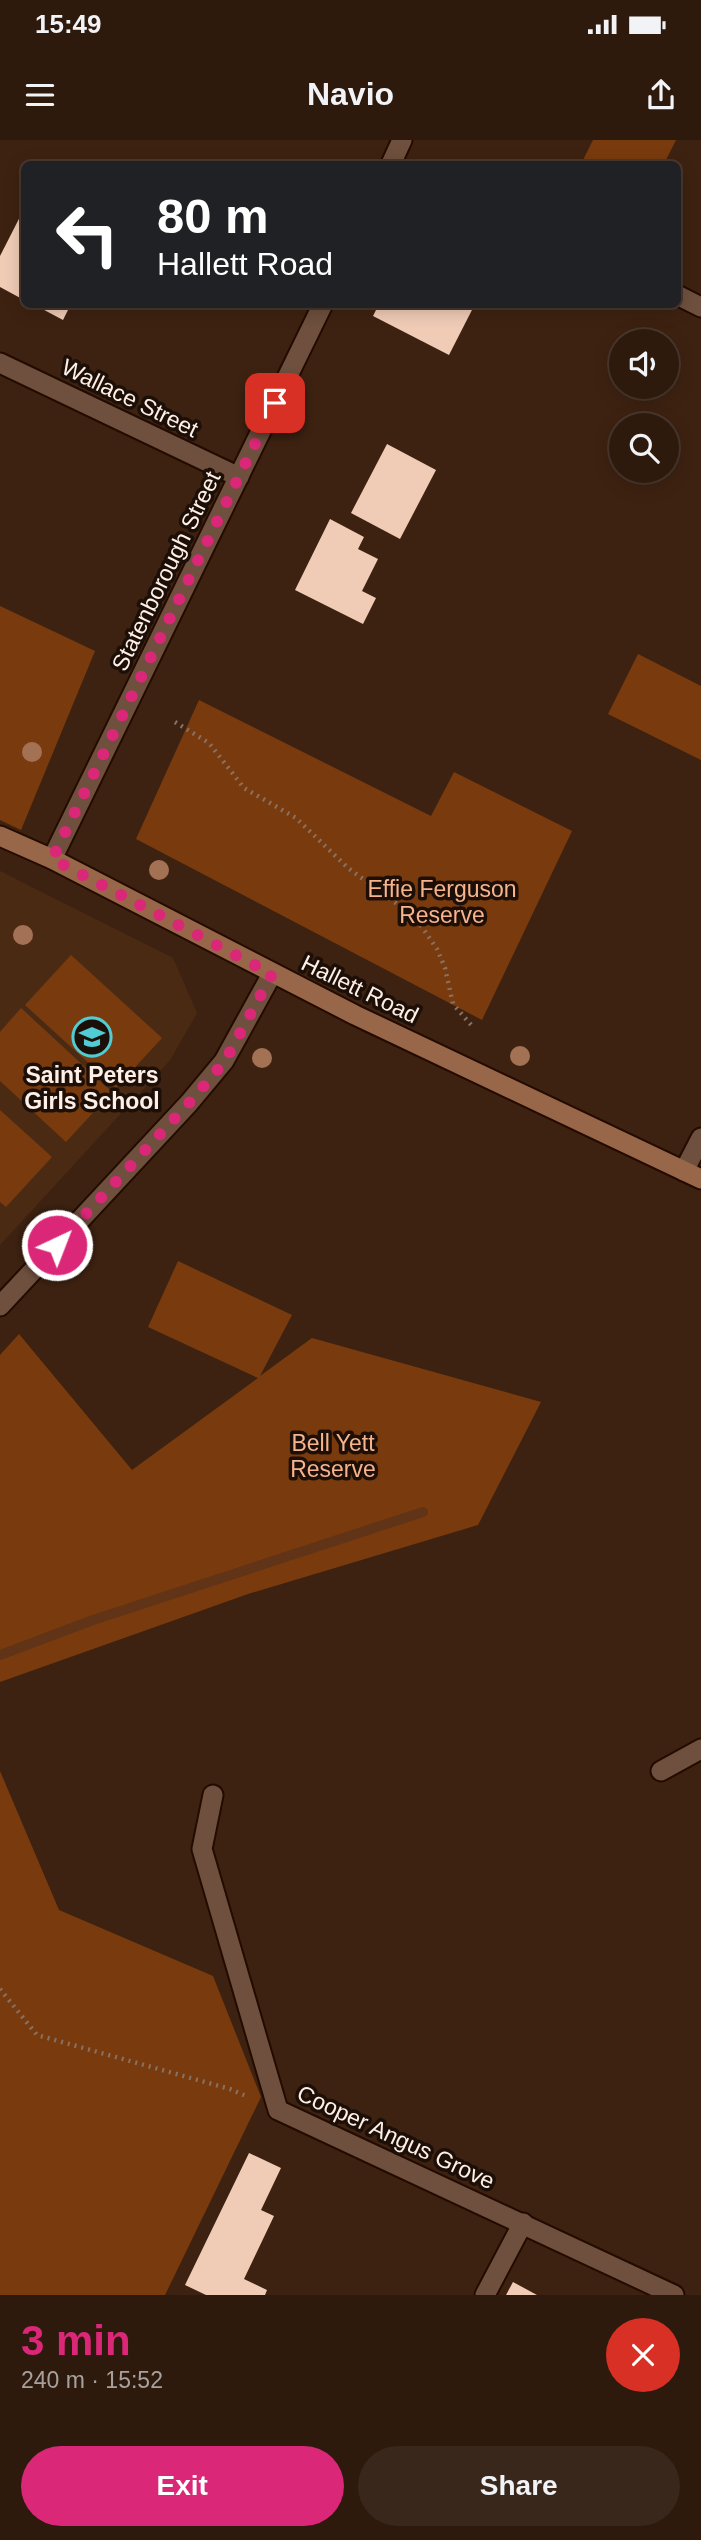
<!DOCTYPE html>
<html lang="en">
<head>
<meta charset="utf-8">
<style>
  :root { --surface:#2e1a0d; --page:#3a271b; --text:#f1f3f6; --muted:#a7a19d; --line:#49382e; --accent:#db2777 }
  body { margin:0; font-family:Arial,sans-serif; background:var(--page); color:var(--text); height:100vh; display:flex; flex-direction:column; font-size:26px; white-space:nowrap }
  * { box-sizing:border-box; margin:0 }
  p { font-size:23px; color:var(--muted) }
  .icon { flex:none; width:38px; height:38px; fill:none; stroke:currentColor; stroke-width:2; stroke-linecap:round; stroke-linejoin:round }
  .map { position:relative; height:2155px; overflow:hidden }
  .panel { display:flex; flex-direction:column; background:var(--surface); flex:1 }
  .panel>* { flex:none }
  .hud { position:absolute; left:21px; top:21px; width:660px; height:147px; border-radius:10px; box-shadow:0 4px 18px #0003,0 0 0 2px var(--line); background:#202124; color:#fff; overflow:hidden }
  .fabs { position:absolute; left:609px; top:189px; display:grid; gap:14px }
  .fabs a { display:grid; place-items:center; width:70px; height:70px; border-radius:50%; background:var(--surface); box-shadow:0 4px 18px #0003,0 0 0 2px var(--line); font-size:35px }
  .pin { position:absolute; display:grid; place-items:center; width:60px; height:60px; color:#fff; margin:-30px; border-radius:14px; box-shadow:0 4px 10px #0006 }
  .me { position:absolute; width:77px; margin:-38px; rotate:43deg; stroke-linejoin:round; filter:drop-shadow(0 0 5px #0008) }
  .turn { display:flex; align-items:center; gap:24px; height:147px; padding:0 21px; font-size:32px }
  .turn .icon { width:91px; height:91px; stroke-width:2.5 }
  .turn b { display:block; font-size:49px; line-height:60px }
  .round { display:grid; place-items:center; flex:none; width:74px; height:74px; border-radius:37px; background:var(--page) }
  .summary { display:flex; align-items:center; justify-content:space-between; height:119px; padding:0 21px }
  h1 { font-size:42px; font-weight:600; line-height:52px; color:var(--accent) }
  .cta { display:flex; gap:14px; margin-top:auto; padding:14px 21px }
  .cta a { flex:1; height:80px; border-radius:42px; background:var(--accent); color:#fff; font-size:28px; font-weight:600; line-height:80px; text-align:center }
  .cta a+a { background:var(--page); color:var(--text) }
  .status { display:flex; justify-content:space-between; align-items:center; height:49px; padding:0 35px; background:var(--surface); direction:ltr }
  .status svg { height:19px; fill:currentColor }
  header { display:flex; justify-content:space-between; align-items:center; height:91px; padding:0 21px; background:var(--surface); font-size:32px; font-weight:600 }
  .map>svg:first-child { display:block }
  .built { fill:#4b2a14 }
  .green { fill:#793b0d }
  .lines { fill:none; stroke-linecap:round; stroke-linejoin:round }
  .stream { stroke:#613417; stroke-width:10 }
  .building { fill:#f0ccb7 }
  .minor-casing { stroke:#230b00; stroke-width:23 }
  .tertiary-casing { stroke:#230b00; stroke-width:23 }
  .secondary-casing { stroke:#230b00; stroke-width:23 }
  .path { stroke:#887163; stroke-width:4.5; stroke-dasharray:2 5; stroke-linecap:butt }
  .minor { stroke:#6f503e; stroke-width:19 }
  .tertiary { stroke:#6f503e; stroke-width:19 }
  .secondary { stroke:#98674a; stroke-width:19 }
  .tree { fill:#a37255 }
  .route { stroke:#db2777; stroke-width:12; stroke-dasharray:0 21.6 }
  .labels { text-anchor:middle; stroke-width:7; stroke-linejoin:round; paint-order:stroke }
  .street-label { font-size:23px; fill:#fff0e7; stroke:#1c0f08 }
  .park-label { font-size:23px; fill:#f6b38c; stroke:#1c0f08 }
  .poi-label { font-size:23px; font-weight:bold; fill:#fff0e7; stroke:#1c0f08 }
</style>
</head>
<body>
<div class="status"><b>15:49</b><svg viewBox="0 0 49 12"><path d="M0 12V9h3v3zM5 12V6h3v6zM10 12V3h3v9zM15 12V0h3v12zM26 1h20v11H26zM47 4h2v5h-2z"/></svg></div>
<header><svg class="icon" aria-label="menu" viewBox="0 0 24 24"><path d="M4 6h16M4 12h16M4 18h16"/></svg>Navio<svg class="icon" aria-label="share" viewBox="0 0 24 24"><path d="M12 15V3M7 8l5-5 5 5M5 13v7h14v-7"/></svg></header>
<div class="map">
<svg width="701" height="2155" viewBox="0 0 701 2155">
  <rect width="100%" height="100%" fill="#3e2211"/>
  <path class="built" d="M0,731L173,818L197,873L170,920L0,1105Z"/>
  <g class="green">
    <path d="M593,0H676L664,24H581Z"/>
    <path d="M0,466L95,511L21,690L0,680Z"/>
    <path d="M638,514L701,546V620L608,574Z"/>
    <path d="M199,560L431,676L454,632L572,691L482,880L136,699Z"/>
    <path d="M71,815L162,898L116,948L25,865Z"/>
    <path d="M21,868L112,952L66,1002L0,941V892Z"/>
    <path d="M0,970L52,1017L6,1067L0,1062Z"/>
    <path d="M178,1121L292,1175L260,1236L312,1198L541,1262L478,1385L248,1454L0,1542V1215L19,1194L132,1330L258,1238L148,1187Z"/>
    <path d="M0,1631L59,1770L213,1836L261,1957L165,2155H0Z"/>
  </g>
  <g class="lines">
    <path class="stream" d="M0,1515L93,1480L423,1372"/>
  </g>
  <g class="building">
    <path d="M24,69V160L0,147V116Z"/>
    <path d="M33,164H71L63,180Z"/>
    <path d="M379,164H471L474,166L449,215L373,176Z"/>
    <path d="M387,304L436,330L400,399L351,373Z"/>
    <path d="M330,379L364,397L358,409L378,419L362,451L376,458L363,484L295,450Z"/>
    <path d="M249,2013L281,2028L261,2070L274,2076L244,2139L267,2150L265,2155H206L185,2145Z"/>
    <path d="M513,2142L537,2155H506Z"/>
  </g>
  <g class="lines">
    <g class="minor-casing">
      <g id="minor">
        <path d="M391,24L402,0"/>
        <path d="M677,155L701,167"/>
        <path d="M0,223L239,337"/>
        <path d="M52,719L323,164"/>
        <path d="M684,1031L701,998"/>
        <path d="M661,1631L701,1609"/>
        <path d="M213,1655L202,1709L278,1970L674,2155"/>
        <path d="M485,2155L523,2083"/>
      </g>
    </g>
    <g class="tertiary-casing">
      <path id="tertiary" d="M0,1166L189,963L224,921L272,834"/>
    </g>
    <g class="secondary-casing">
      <path id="secondary" d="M0,696L52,719L355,875L701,1039"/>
    </g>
    <g class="path">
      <path d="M175,582L209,603L244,648L296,678L348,728L415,777L437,809L445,828L453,864L472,886"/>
      <path d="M0,1849L37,1895L230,1949L248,1957"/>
    </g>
    <use href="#minor" class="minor"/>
    <use href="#tertiary" class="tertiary"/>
    <use href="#secondary" class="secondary"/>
  </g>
  <g class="tree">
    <circle cx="32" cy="612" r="10"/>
    <circle cx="159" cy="730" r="10"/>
    <circle cx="23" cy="795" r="10"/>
    <circle cx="520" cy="916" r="10"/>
    <circle cx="262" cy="918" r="10"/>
  </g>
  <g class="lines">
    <path class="route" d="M57,1105L189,963L225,921L272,834L52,719L275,263"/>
  </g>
  <defs>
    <g id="school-ring" transform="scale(2.0125)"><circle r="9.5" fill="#1c0f08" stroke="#51ccd4" stroke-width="1.5"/><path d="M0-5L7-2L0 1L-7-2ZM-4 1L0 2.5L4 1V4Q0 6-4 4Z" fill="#51ccd4"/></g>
  </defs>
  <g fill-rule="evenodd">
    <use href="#school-ring" x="92" y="897"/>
  </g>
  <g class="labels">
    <g class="street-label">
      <text transform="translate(130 258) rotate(26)" y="8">Wallace Street</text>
      <text transform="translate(166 431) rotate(-64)" y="8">Statenborough Street</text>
      <text transform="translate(360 849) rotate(26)" y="8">Hallett Road</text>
      <text transform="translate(396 1997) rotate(25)" y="8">Cooper Angus Grove</text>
    </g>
    <g class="park-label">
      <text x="442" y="757">Effie Ferguson<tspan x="442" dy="26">Reserve</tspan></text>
      <text x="333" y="1311">Bell Yett<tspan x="333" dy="26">Reserve</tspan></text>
    </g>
    <g class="poi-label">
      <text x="92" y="943">Saint Peters<tspan x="92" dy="26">Girls School</tspan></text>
    </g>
  </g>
</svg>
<div class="fabs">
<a><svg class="icon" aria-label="sound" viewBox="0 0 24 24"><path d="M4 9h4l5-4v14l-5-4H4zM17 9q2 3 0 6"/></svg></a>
<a><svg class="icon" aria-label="search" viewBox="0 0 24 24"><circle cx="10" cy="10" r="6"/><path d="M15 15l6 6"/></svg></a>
</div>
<div class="pin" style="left:275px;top:263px;background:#d93025"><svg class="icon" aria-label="arrive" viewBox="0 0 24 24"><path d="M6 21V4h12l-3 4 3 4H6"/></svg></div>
<svg class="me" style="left:57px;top:1105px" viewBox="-20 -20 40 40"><circle r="17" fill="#db2777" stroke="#fff" stroke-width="3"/><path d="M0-11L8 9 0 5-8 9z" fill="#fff"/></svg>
<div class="hud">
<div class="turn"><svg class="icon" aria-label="left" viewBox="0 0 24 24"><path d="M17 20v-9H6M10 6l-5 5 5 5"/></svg><div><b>80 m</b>Hallett Road</div></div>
</div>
</div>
<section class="panel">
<div class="summary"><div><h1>3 min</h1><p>240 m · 15:52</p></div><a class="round" style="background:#d93025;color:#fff"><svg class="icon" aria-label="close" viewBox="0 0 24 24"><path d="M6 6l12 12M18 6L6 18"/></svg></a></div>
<div class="cta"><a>Exit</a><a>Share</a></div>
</section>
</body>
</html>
